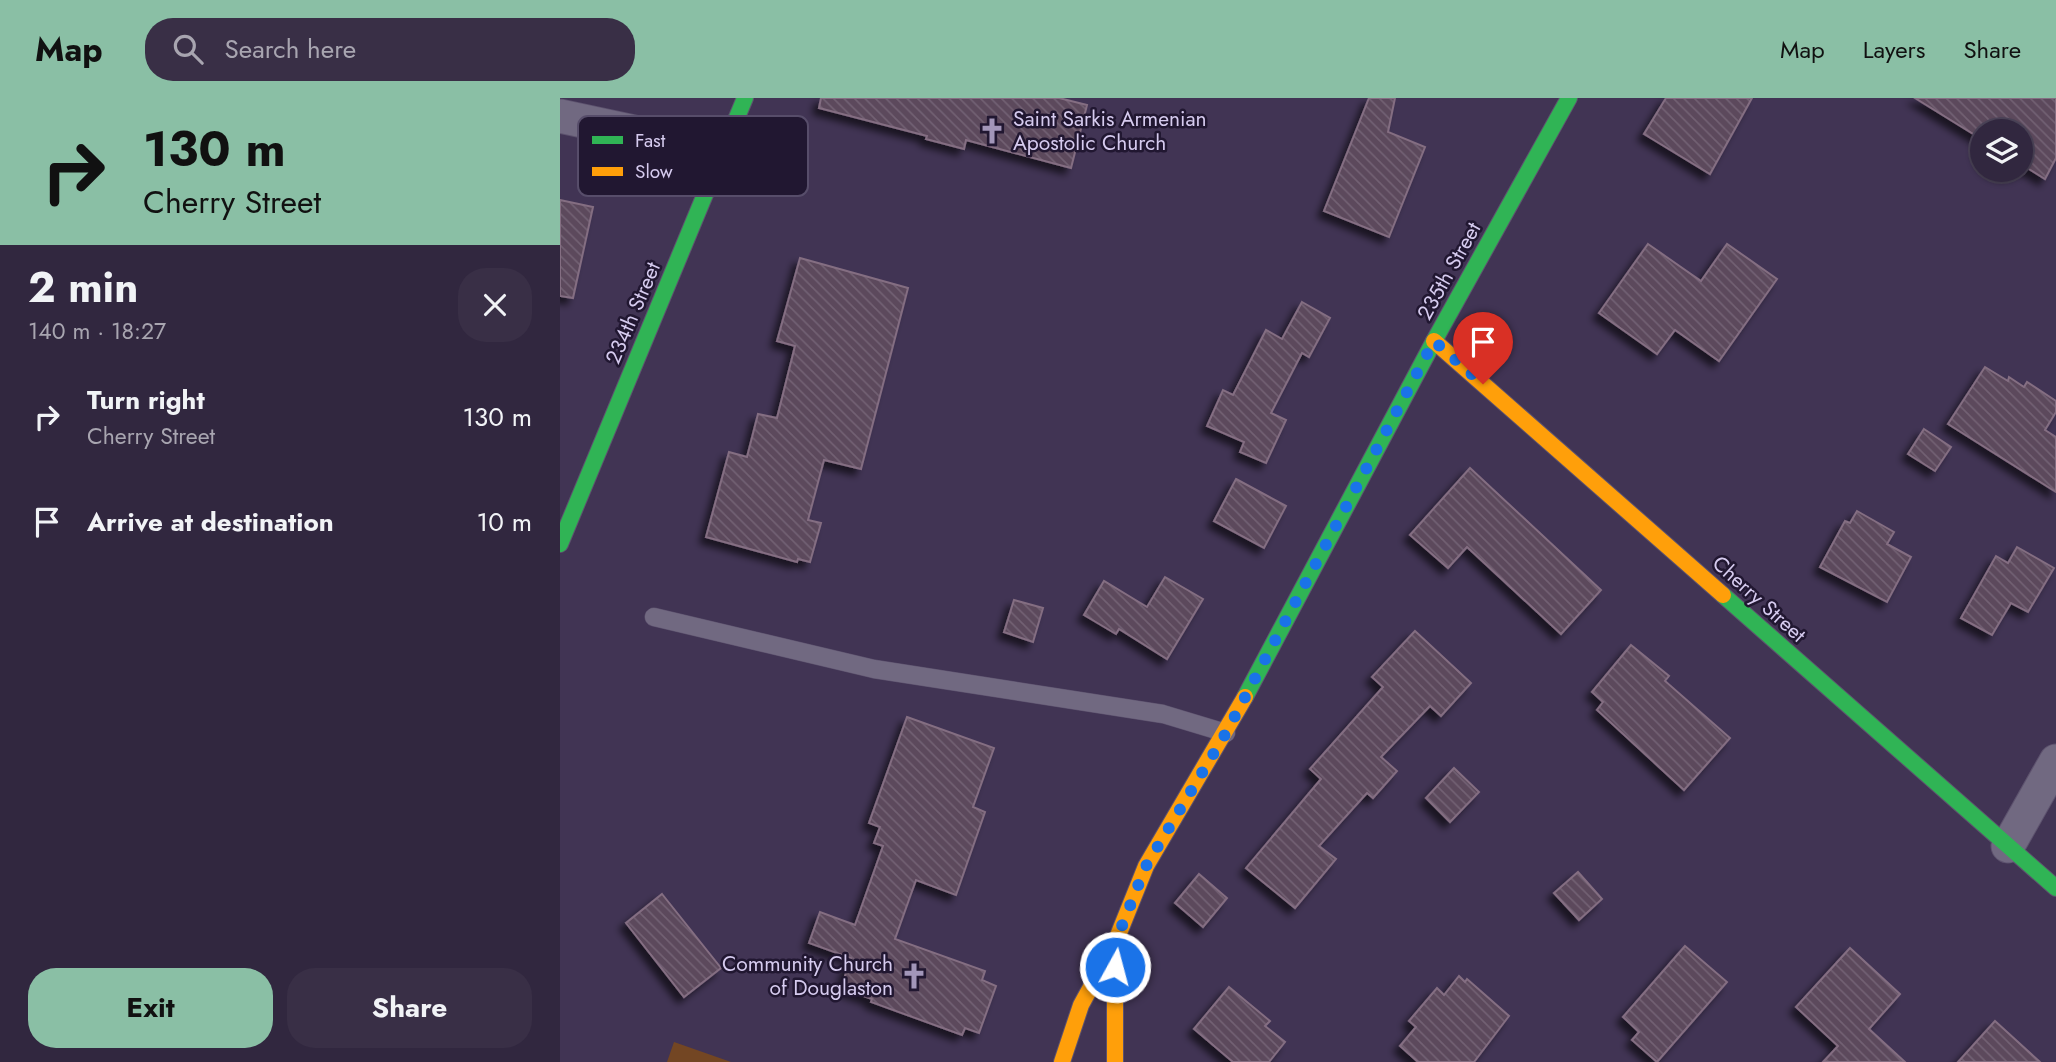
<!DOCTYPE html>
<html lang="en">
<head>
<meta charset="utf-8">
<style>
  :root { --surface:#31273f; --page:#392f46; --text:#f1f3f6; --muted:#a8a5b0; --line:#4c4459; --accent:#8abfa5 }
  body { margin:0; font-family:Jost,sans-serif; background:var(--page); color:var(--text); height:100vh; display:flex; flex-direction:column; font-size:26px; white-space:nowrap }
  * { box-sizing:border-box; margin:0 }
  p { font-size:23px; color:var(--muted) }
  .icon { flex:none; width:38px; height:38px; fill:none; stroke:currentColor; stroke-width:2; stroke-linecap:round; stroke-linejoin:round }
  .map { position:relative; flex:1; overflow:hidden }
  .panel { display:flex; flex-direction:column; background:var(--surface); width:560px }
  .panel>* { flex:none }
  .guide { background:#8abfa5; color:#111; overflow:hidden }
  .buttons { position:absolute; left:1410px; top:21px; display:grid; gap:14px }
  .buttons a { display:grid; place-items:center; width:63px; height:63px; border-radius:50%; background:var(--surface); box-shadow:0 2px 5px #0004,0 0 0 2px var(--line); font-size:35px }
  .pin { position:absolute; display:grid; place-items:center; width:60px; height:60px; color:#fff; margin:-72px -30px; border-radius:50% 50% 50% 0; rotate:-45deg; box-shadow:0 0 7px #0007 }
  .pin .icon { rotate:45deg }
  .me { position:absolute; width:77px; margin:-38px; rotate:7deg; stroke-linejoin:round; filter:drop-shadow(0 0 5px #0008) }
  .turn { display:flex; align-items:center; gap:24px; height:147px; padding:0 28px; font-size:32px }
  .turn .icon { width:91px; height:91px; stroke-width:2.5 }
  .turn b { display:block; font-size:49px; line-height:60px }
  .round { display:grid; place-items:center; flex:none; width:74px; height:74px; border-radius:28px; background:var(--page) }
  .summary { display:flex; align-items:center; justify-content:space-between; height:119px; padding:0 28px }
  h1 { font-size:42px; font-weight:700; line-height:52px }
  .action { display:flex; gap:14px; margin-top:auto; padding:14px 28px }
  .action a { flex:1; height:80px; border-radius:28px; background:var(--accent); color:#111; font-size:28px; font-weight:700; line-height:80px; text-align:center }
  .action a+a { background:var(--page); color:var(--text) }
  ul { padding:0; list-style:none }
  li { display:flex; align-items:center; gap:21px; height:105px; padding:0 28px }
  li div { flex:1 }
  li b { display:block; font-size:26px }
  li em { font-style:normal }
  header { display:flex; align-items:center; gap:42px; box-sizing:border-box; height:98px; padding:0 35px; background:var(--accent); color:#111 }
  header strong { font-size:33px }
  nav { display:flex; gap:38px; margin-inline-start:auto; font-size:24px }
  .search { width:490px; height:63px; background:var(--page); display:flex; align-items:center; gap:18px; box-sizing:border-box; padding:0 24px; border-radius:28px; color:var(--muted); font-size:26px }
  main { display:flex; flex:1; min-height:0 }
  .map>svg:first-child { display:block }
  .garden { fill:#734623 }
  .building { fill:url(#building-back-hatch); stroke:#846e82; stroke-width:2; filter:url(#shadow) }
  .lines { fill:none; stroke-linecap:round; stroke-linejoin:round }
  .lane-casing { stroke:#5d526e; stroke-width:19 }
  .street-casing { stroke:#5d526e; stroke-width:35 }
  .fast-casing { stroke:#5d526e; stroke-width:18 }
  .slow-casing { stroke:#5d526e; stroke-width:18 }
  .lane { stroke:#716981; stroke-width:18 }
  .street { stroke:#716981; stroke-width:33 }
  .fast { stroke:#30b455; stroke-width:16 }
  .slow { stroke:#ff9f0a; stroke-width:16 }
  .route { stroke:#1a73e8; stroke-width:12; stroke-dasharray:0 21.6 }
  .labels { text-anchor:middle; stroke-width:5; stroke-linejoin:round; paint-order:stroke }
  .poi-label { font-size:21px; fill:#d6cbef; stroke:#211731; text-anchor:start }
  .street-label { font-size:21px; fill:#d6cbef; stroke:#211731 }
  .key { fill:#211731; stroke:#574d6a; stroke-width:2 }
  .key-label { font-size:19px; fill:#d6cbef }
</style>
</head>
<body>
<header>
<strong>Map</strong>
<div class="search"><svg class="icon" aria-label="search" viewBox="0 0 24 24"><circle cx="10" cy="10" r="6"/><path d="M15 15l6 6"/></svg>Search here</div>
<nav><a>Map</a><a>Layers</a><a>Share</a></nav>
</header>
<main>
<section class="panel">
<div class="guide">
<div class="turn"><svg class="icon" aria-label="right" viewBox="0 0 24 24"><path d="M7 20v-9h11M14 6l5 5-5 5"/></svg><div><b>130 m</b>Cherry Street</div></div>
</div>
<div class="summary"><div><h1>2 min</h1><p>140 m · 18:27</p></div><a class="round"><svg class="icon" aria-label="close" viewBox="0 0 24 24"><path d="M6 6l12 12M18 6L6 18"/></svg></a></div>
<ul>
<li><svg class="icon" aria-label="right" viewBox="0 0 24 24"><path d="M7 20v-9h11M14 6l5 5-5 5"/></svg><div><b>Turn right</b><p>Cherry Street</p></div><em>130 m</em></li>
<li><svg class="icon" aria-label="arrive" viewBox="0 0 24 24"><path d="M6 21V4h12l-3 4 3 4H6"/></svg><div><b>Arrive at destination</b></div><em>10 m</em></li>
</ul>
<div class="action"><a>Exit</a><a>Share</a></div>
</section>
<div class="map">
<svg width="1496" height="964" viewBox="0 0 1496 964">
  <defs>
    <pattern id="building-back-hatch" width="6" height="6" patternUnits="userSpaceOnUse" patternTransform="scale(1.75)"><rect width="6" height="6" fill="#5b485b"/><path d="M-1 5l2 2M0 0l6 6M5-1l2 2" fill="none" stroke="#726173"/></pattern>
    <filter id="shadow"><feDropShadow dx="-6" dy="6" stdDeviation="3.5" flood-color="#0009"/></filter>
  </defs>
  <rect width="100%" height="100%" fill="#413454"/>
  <path class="garden" d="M114,944L171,964H107Z"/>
  <g class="building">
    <path d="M261,0H499L527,7L511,70L406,42L404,51L366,41L367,38L259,10Z"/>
    <path d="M809,0H835L828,34L865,49L829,139L764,113Z"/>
    <path d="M1106,0H1192L1150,76L1084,36Z"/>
    <path d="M1355,0H1496V60L1485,81L1461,66V33H1423V42Z"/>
    <path d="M0,102L33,109L13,200L0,198Z"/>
    <path d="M1088,146L1141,183L1167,146L1217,181L1159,263L1115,232L1097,256L1039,215Z"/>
    <path d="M240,160L348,190L301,371L264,362L248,422L261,425L250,464L238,461L237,464L146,439L169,354L187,359L198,316L217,320L235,248L217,243Z"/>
    <path d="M742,204L770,220L749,259L742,255L711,315L726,322L706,365L680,354L684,344L647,328L663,292L673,297L706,232L722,241Z"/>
    <path d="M1425,269L1448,283L1449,279L1464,289L1467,284L1496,303V314L1485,332L1496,339V394L1388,326Z"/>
    <path d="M1364,331L1391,349L1375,373L1348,356Z"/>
    <path d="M910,370L1041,492L1001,536L907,449L888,470L850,437Z"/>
    <path d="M676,381L726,408L704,450L654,423Z"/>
    <path d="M1297,413L1334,434L1327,446L1351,459L1327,504L1260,469L1285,423L1290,425Z"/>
    <path d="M1457,449L1494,470L1468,514L1451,505L1432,537L1401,520L1436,458L1448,465Z"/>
    <path d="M605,479L643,501L607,561L559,531L556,536L524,517L544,483L587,509Z"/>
    <path d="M454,502L483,510L473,544L444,534Z"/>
    <path d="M855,533L911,585L881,618L870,608L821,659L837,673L813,700L807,695L759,748L776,761L735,810L686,770L761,681L750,671L823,589L812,579Z"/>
    <path d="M1071,547L1109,578L1105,583L1170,640L1124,692L1037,612L1043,604L1032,594Z"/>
    <path d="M347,619L434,650L413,709L425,714L396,797L356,782L335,841L425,873L422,882L436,888L419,935L405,930L402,937L311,904L312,901L281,890L291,860L249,845L260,814L295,827L323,748L314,745L320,729L309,725Z"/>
    <path d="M894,670L919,694L890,724L866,700Z"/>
    <path d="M1018,774L1042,801L1019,822L994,795Z"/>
    <path d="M639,776L667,800L643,829L615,805Z"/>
    <path d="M102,796L161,870L124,899L66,825Z"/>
    <path d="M1125,848L1167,884L1097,964L1072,942L1079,934L1063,919Z"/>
    <path d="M1290,850L1340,896L1309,931L1345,964H1263L1278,948L1236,909Z"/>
    <path d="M899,878L905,884L907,881L949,918L914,964H858L840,948L856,929L849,923L877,890L884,897Z"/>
    <path d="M669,889L710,923L705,928L725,944L709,964H673L634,931Z"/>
    <path d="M1435,923L1480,964H1398Z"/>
  </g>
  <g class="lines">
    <g class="lane-casing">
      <path id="lane" d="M94,519L314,571L603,616L666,635"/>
    </g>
    <g class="street-casing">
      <g id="street">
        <path d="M0,18L163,53"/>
        <path d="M1448,748L1496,663"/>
      </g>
    </g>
    <g class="fast-casing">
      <g id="fast">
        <path d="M0,446L185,0"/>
        <path d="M1163,497L1496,790"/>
        <path d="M685,599L874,243L1009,0"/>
      </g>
    </g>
    <g class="slow-casing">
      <g id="slow">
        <path d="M874,243L1163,497"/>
        <path d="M555,847V964"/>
        <path d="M502,964L521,907L555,845L586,768L685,599"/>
      </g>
    </g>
    <use href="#lane" class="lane"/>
    <use href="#street" class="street"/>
    <use href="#fast" class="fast"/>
    <use href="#slow" class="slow"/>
  </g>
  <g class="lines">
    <path class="route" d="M555,869V845L586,768L666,635L874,243L923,286"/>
  </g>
  <defs>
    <g id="church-bare" transform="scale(2.1)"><path d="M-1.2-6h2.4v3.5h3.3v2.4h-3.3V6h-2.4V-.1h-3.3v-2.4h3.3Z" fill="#a296b9" stroke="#211731" stroke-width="2.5" paint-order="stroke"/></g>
  </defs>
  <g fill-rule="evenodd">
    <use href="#church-bare" x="432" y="33"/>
    <use href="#church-bare" x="354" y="878"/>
  </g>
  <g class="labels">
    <g class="poi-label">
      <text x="453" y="28">Saint Sarkis Armenian<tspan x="453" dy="24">Apostolic Church</tspan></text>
      <text x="333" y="873" text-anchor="end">Community Church<tspan x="333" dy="24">of Douglaston</tspan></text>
    </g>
    <g class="street-label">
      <text transform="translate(889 173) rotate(-61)" y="7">235th Street</text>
      <text transform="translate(73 215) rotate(-67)" y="7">234th Street</text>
      <text transform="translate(1199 501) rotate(42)" y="7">Cherry Street</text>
    </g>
  </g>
  <rect x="18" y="18" width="230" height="80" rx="10" class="key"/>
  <rect x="32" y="38" width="31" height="8" fill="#30b455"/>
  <rect x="32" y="69" width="31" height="9" fill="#ff9f0a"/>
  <g class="key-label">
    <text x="75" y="49">Fast</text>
    <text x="75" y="80">Slow</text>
  </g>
</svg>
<div class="buttons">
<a><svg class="icon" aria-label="layers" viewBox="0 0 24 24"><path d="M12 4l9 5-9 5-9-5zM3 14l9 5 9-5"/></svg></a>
</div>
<div class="pin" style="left:923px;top:286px;background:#d93025"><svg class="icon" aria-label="arrive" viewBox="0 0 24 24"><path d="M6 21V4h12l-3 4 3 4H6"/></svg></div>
<svg class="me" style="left:555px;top:869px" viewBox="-20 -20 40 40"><circle r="17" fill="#1a73e8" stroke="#fff" stroke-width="3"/><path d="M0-11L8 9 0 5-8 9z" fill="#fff"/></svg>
</div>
</main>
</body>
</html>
